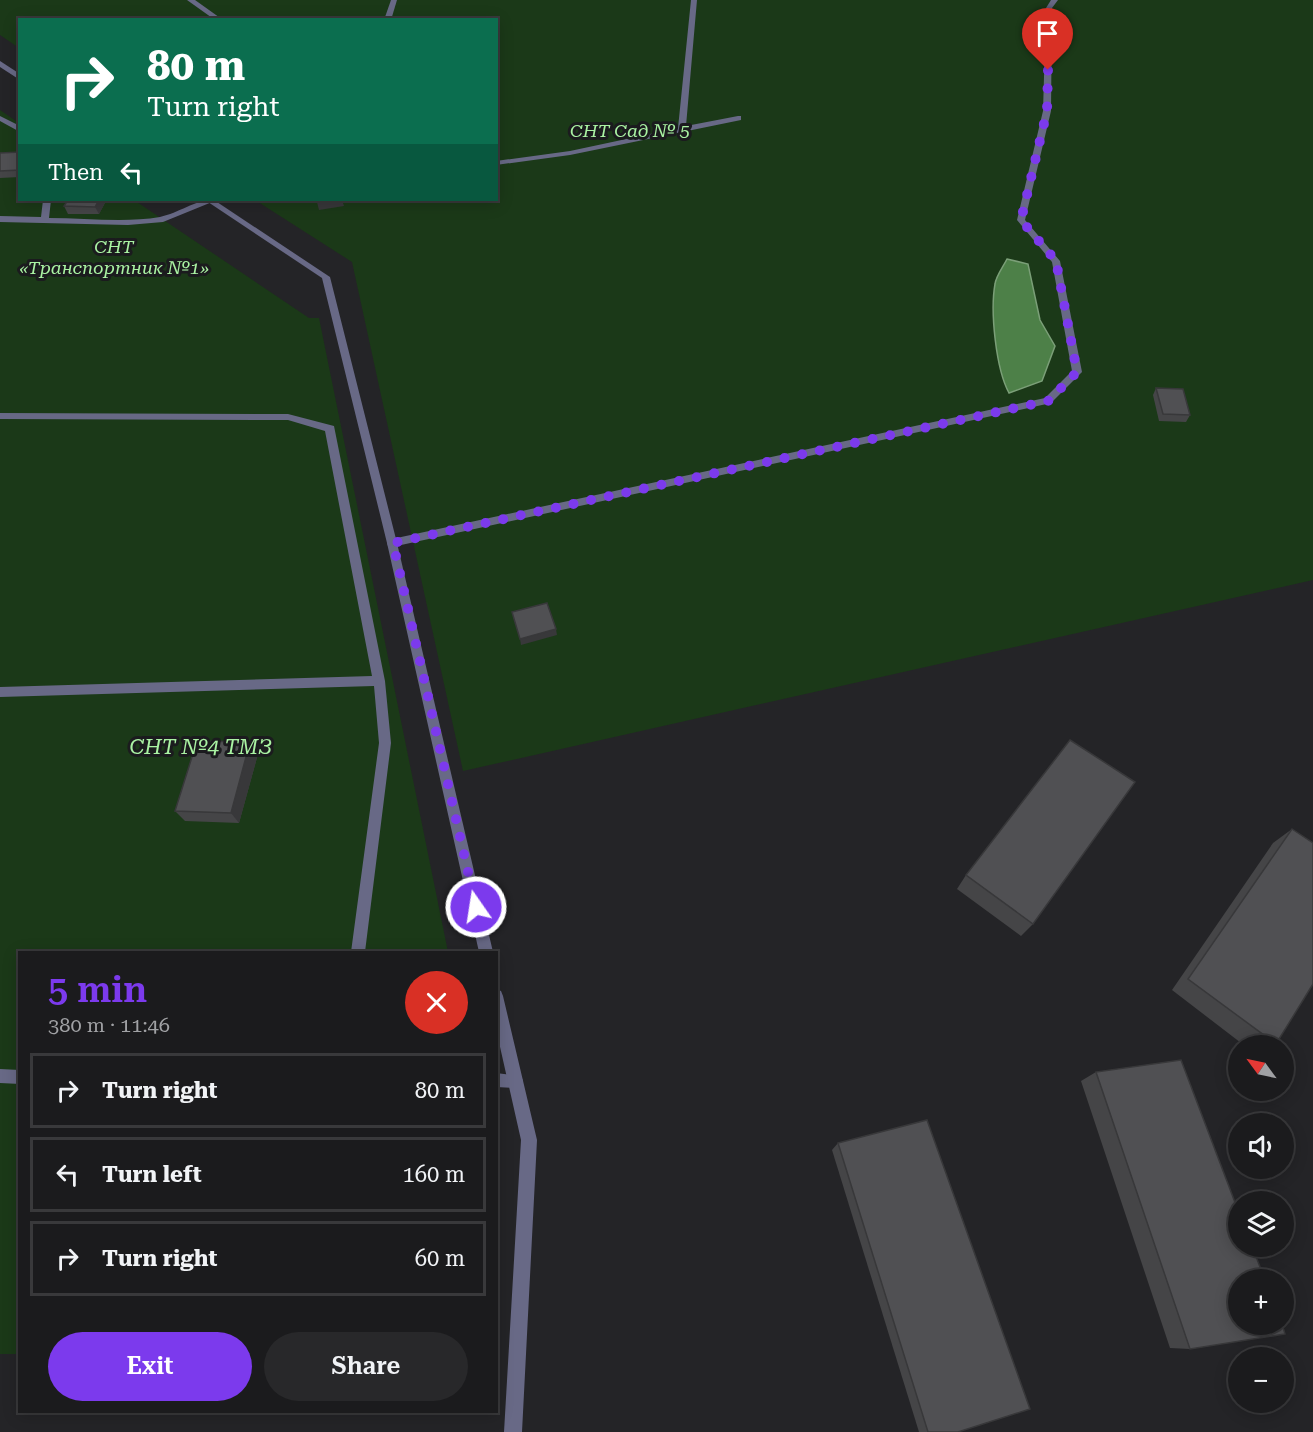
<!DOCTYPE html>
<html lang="en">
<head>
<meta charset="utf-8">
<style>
  :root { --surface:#1b1b1d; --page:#28282a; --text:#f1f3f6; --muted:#a0a1a4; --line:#39393b; --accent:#7c3aed }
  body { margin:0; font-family:"Roboto Serif",serif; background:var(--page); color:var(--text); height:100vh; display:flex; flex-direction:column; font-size:22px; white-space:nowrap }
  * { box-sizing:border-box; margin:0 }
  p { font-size:20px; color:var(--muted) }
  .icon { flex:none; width:33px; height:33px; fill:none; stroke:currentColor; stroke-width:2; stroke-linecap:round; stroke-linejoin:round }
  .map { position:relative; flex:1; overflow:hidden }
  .sheet { position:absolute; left:18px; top:951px; width:480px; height:462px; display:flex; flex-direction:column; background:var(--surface); border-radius:0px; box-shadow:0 3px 15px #0003,0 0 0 2px var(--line) }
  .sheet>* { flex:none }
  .banner { position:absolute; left:18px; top:18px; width:480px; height:183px; border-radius:0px; box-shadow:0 3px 15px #0003,0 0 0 2px var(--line); background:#0b6e4f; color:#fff; overflow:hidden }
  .needle { width:39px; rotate:303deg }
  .fabs { position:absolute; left:1228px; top:1035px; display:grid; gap:12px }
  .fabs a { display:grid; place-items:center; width:66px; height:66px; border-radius:50%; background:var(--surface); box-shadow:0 3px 15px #0003,0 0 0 2px var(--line); font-size:30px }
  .pin { position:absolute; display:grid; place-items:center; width:51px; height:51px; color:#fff; margin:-62px -26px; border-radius:50% 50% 50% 0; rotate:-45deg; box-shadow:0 0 6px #0007 }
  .pin .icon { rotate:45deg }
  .me { position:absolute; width:66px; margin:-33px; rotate:347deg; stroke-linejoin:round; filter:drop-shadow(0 0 4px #0008) }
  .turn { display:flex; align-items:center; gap:21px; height:126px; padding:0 30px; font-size:27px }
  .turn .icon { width:78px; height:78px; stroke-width:2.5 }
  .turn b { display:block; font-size:42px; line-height:51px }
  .then { display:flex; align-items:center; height:57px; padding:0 30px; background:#0003; gap:12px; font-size:22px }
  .round { display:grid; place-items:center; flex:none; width:63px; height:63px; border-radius:32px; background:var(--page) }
  .overview { display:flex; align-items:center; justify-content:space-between; height:102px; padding:0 30px }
  h1 { font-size:36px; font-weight:600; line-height:45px; color:var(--accent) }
  .cta { display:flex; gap:12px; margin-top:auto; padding:12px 30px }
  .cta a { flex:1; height:69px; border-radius:36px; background:var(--accent); color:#fff; font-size:24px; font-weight:600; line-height:69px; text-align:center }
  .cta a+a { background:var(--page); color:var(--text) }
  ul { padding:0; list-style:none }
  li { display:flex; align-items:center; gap:18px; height:75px; margin:0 12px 9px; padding:0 18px; border:3px solid var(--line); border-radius:0px }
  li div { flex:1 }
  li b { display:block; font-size:22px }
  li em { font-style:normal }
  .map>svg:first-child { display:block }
  .green { fill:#1b3918 }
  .water { fill:#4d8048; stroke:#7b9f78; stroke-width:1.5 }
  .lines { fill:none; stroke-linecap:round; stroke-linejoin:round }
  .lane { fill:#686986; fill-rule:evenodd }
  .street { fill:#686986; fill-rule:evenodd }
  .wall { fill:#454547 }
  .shaded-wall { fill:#38383a }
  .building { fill:#505053; stroke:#38383a; stroke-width:1.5 }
  .route { stroke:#7c3aed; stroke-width:10; stroke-dasharray:0 18 }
  .labels { text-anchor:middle; stroke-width:6; stroke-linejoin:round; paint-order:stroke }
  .far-park-label { font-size:18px; font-style:italic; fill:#aaf3a3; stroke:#1b1b1e }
  .park-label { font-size:21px; font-style:italic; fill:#aaf3a3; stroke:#1b1b1e }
</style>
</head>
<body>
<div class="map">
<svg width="1313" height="1432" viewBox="0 0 1313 1432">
  <rect width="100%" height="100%" fill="#242427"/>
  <g class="green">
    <path d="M0,0H1313V580L463,771L352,262L255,200H496V20H20L19,48L0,35Z"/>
    <path d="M0,110L19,123L20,200H134L309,318H319L448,952H20L19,1354H0Z"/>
  </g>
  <path class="water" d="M1007,259L1028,264L1040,320L1055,346L1042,381L1009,393C996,369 990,312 995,284C996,276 1003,267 1007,259Z"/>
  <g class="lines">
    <g class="lane">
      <path d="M187,0H195L223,20H215Z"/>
      <path d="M391,0H397L391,20H384Z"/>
      <path d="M691,0H697L686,126L738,116H741V120L570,155L496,165V161L570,151L678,128Z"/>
      <path d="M1051,0H1058L1052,8L1051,111L1025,220L1060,261L1082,372L1051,403L392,547L388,546L387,543L388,540L392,539L1045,398L1072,371L1052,262L1017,220L1043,111L1046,8Z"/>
      <path d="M0,116L20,126V132L0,121Z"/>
      <path d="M43,200H51L49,218C86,218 125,223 160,217C180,213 197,198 217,200L163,222L128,225L0,222V216L41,217Z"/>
      <path d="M0,413L288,414L334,426L385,681L391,743L365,952H351L379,743L374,686L0,697V687L372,676L325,431L288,420L0,419Z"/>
      <path d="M0,1069L20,1070V1084L0,1083Z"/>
      <path d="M496,1073L521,1076L523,1081L521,1086L516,1088L496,1087Z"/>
    </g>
    <g class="street">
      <path d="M0,61L20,74V80L0,67Z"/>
      <path d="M205,200H214L330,277L397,543L493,952H479L387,543L322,278Z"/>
      <path d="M496,989L501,991L503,996L537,1140L522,1432H504L521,1140L496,1029Z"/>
    </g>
  </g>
  <g class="wall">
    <path d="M20,152V177L0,178V154Z"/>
    <path d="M106,201L99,214H68L64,206Z"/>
    <path d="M1156,388L1190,415L1186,422L1159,421L1153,395Z"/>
    <path d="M258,754L239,823L185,821L175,811Z"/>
    <path d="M1292,829L1276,1044L1273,1046H1245L1172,990L1273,843Z"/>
    <path d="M966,875L1033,924L1021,936L957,889Z"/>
    <path d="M1096,1072L1190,1349L1170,1348L1081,1081Z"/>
    <path d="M838,1143L958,1432H919L832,1150Z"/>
  </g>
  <g class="shaded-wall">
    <path d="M99,200H105L106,201L99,214L95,207Z"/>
    <path d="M335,200H342L344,206L319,210L317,202Z"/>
    <path d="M556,629L557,635L521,645L520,639Z"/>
    <path d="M250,742L258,754L239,823L231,813Z"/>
  </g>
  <g class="building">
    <path d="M20,152V170L0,171V153Z"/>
    <path d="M68,200H99L95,207L64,206Z"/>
    <path d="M316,200H335L317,202Z"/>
    <path d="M1156,388L1183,389L1190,415L1163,414Z"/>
    <path d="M547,603L556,629L520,639L512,612Z"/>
    <path d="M1070,740L1135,782L1033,924L966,875Z"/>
    <path d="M197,741L250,742L231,813L175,811Z"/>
    <path d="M1292,829L1313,843V984L1276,1044L1188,979Z"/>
    <path d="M1181,1060L1239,1213V1246H1252L1265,1280H1239V1324H1282L1285,1334L1190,1349L1096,1072Z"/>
    <path d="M927,1120L1030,1409L958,1432H928L838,1143Z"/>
  </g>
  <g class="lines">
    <path class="route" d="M476,907L393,543L1048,401L1077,372L1056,261L1021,220L1047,111L1048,70"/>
  </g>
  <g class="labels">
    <g class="far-park-label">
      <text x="630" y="137">СНТ Сад № 5</text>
      <text x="114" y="253">СНТ<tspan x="114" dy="21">«Транспортник №1»</tspan></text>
    </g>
    <g class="park-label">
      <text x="201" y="754">СНТ №4 ТМЗ</text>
    </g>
  </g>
</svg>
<div class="fabs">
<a><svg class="needle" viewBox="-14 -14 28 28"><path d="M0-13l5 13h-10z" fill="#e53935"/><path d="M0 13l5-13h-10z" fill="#a0a1a4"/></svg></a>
<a><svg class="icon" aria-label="sound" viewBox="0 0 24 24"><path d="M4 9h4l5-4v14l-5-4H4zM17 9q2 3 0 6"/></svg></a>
<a><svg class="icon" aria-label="layers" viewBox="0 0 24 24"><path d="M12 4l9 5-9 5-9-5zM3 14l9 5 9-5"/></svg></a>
<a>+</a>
<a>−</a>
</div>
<div class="pin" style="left:1048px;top:70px;background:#d93025"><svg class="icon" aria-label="arrive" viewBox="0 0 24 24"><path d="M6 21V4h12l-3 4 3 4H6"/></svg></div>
<svg class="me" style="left:476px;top:907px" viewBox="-20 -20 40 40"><circle r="17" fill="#7c3aed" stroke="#fff" stroke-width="3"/><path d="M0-11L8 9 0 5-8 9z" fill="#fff"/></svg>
<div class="banner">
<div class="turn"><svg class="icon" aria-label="right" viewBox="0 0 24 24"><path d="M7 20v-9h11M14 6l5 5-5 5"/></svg><div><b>80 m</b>Turn right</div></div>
<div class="then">Then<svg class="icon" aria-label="left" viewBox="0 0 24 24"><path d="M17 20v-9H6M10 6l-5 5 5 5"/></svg></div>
</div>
<section class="sheet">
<div class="overview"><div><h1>5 min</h1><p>380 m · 11:46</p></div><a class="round" style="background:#d93025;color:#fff"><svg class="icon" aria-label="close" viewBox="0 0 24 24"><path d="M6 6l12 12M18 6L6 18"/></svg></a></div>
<ul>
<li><svg class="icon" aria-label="right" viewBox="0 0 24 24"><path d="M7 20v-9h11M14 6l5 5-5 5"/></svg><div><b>Turn right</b></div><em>80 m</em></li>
<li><svg class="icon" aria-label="left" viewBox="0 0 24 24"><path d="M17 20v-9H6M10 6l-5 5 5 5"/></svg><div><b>Turn left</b></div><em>160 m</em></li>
<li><svg class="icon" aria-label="right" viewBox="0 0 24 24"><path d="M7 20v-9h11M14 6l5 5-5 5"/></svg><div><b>Turn right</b></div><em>60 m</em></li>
</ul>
<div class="cta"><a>Exit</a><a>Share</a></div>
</section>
</div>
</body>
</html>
